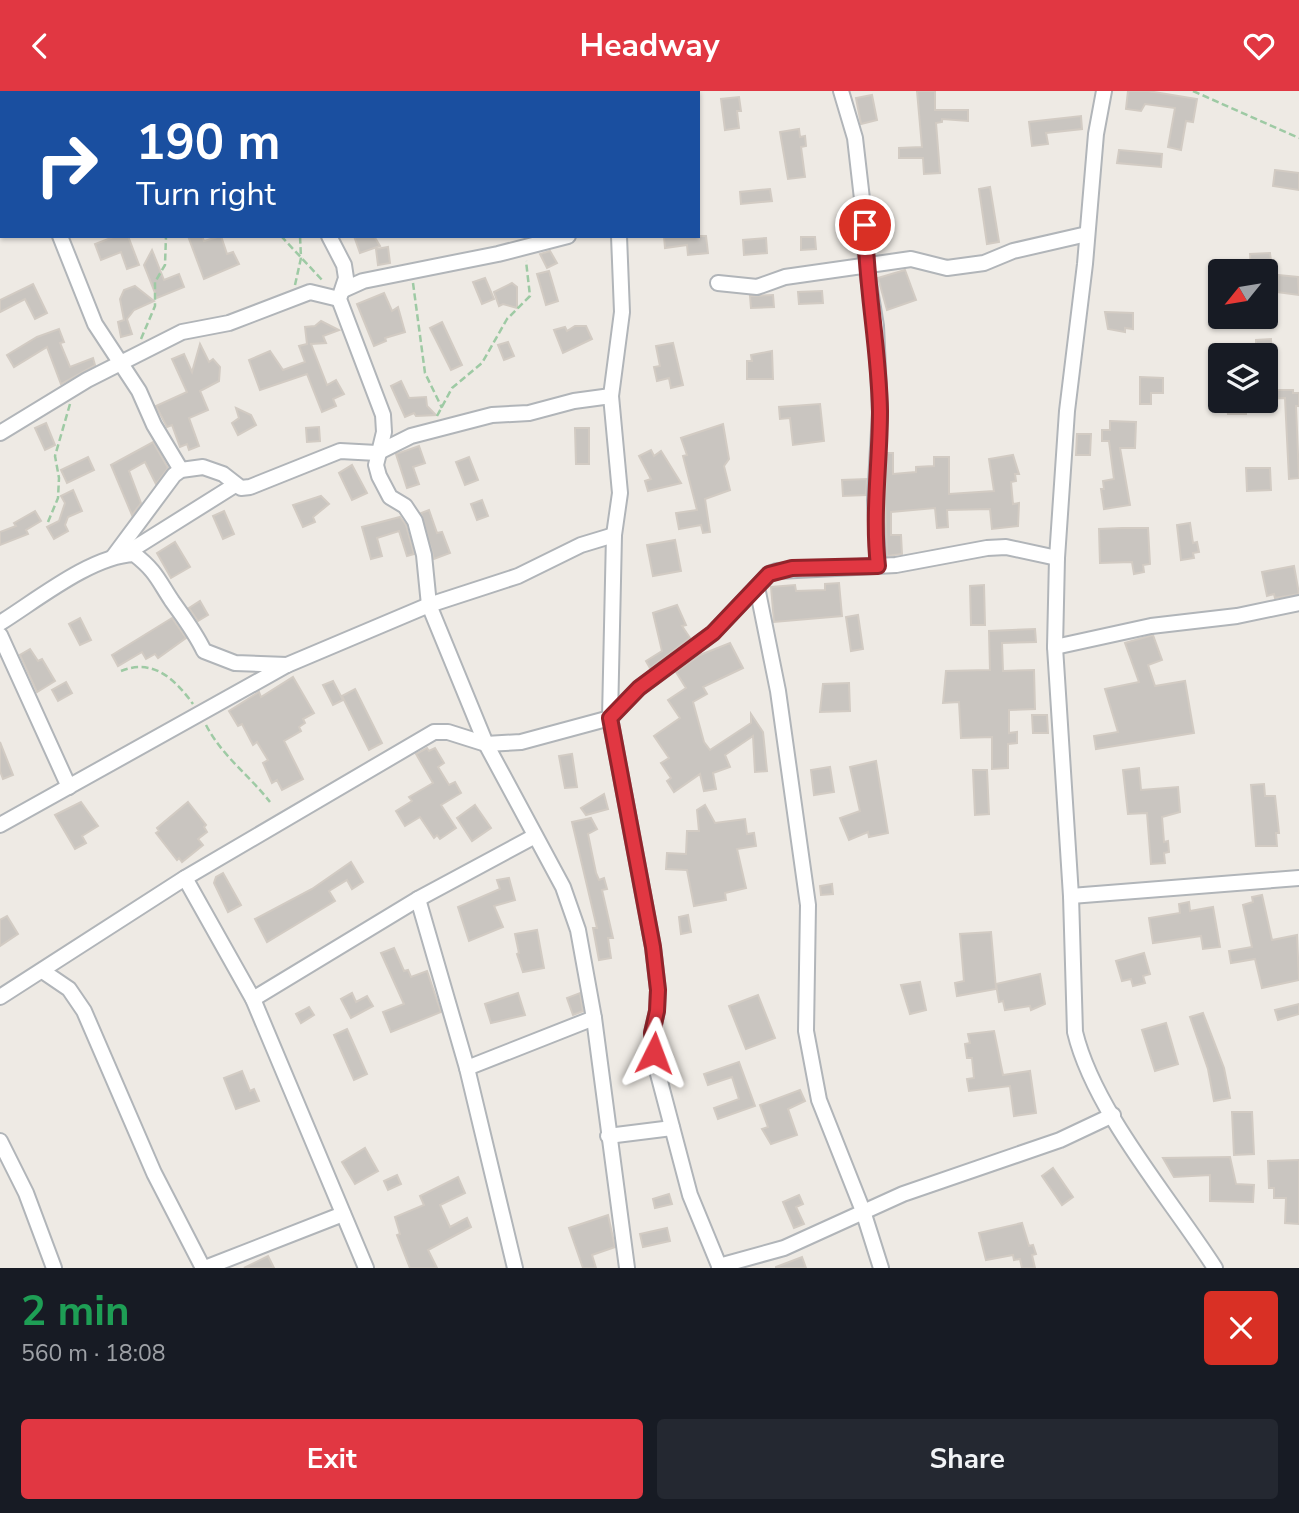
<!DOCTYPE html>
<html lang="en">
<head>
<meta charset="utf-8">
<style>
  :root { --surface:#171b24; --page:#242831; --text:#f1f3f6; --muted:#9ea1a6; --accent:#e13742 }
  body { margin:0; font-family:"Nunito Sans",sans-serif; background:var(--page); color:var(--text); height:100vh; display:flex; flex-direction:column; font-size:26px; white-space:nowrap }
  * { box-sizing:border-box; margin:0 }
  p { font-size:23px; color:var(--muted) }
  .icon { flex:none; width:38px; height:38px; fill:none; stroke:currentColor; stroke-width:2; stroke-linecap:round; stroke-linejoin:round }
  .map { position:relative; height:1177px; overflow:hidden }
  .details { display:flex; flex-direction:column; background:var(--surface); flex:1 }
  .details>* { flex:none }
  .guide { position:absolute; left:0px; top:0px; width:700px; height:147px; box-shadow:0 2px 5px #0004; background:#1a4fa0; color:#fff; overflow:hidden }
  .needle { width:46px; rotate:240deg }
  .tools { position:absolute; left:1208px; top:168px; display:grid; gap:14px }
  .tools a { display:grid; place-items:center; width:70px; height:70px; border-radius:7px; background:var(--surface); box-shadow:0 2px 5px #0004; font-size:35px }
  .pin { position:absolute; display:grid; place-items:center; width:60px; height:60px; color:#fff; margin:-30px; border:4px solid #fff; border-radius:50%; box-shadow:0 2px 7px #0007 }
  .me { position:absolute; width:77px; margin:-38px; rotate:3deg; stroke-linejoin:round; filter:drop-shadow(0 0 5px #0008) }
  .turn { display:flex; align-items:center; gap:24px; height:147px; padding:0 21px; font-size:32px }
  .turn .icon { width:91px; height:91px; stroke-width:2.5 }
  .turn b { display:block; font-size:49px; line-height:60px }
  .round { display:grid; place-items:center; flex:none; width:74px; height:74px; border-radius:7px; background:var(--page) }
  .headline { display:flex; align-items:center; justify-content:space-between; height:119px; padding:0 21px }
  h1 { font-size:42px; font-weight:700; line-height:52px; color:#1e9e55 }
  .primary-button { display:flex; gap:14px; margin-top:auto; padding:14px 21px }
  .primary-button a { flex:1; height:80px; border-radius:7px; background:var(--accent); color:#fff; font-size:28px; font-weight:700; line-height:80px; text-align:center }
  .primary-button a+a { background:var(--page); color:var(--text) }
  header { display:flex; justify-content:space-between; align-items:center; height:91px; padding:0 21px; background:var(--accent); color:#fff; font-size:32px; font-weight:700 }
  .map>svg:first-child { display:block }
  .building { fill:#c9c5c0; stroke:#d2cbc3; stroke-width:2 }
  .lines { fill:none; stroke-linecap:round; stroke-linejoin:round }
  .street-casing { stroke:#b1b5b9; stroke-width:18 }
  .path { stroke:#9ecaa4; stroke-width:2.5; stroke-dasharray:7 3.5; stroke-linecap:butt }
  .street { stroke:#fff; stroke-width:14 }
  .route-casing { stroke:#92242b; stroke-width:18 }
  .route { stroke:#e13742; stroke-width:12 }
</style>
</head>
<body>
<header><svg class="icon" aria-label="back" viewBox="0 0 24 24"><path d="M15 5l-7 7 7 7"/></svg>Headway<svg class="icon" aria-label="heart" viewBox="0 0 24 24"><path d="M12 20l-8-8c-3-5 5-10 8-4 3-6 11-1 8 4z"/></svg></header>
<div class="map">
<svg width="1299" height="1177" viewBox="0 0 1299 1177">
  <rect width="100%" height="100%" fill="#eeeae4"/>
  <g class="building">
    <path d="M917,0H935V19H968V30L942,28V31L936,32L940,82L924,83L923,67H899V57L922,56Z"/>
    <path d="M1128,0H1148L1197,8L1193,31L1186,30L1181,59L1168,56L1175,17L1145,13L1141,20L1126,18Z"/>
    <path d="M872,4L877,29L861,33L856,7Z"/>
    <path d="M739,6L741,20H737L739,37L725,39L721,8Z"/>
    <path d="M1081,25L1082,38L1046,42L1048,53L1032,55L1029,31Z"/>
    <path d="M799,38L800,46L805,45L806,55L801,56L805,86L788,88L780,41Z"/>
    <path d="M1119,59L1162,63L1161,76L1117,72Z"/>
    <path d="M1275,79L1299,82V99L1273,95Z"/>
    <path d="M990,96L999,151L987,153L979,98Z"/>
    <path d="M770,98L772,110L741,113L740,101Z"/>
    <path d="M116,145H128L139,174L127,178L121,161L101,169L95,153Z"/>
    <path d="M188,145H202L204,150L221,145L227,163L233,161L239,173L204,188Z"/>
    <path d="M354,145H374L380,155L360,162Z"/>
    <path d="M664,145H706L708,162L688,164L687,154L665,157Z"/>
    <path d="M801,146H815L816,158L801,159Z"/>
    <path d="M766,147L767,162L744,164L743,149Z"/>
    <path d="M388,156L390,172L378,174L376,158Z"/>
    <path d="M152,159L164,189L179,183L184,196L157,207L144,174Z"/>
    <path d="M550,160L557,172L547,177L540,163Z"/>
    <path d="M1270,162L1271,170L1274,169L1276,189L1265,190V180H1251L1250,163Z"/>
    <path d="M905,179L916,209L887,219L878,187Z"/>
    <path d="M549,180L558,210L546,214L537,183Z"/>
    <path d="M1278,184L1298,186L1299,204L1276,201Z"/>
    <path d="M485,187L494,208L482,213L473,191Z"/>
    <path d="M512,192L517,196V217L503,213L499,215L494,201Z"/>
    <path d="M33,193L47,222L35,228L25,208L0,221V209Z"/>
    <path d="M135,195L154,210L134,219L127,228L132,243L121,246L118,231L124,229L120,208L124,199Z"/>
    <path d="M822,200L823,212L799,213L798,201Z"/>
    <path d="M384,202L392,220L398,216L405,241L385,247L386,250L374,255L357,213Z"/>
    <path d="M773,204L774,216L751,217L750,205Z"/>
    <path d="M1105,221L1133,222V238L1125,237V241L1108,238Z"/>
    <path d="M321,230L339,239L323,245L326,252L311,253L327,294L336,289L344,303L333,308L336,315L322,321L307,283L260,299L249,269L270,260L283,279L305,271L299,255L307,253L305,236L315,235Z"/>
    <path d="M442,231L462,274L451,279L430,237Z"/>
    <path d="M575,235H586L592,248L563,262L554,239L565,236L567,240Z"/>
    <path d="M59,238L64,251L60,252L70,276L93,267L95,274L61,293L47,256L14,276L7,264L37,246Z"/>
    <path d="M1271,248L1272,264H1256V249Z"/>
    <path d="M508,251L514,265L504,269L498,254Z"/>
    <path d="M673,252L683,294L671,297L669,287L657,290L654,276L660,275L656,255Z"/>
    <path d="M200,253L209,271L213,268L220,276L219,290L200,300L208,319L189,327L199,355L189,359L187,353L180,356L172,334L167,336L156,315L187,301L172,268L184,263L192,281Z"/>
    <path d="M772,260L773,288H747V270H752L751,264Z"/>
    <path d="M1140,286L1163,287V302H1151V313H1140Z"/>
    <path d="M401,290L409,307L426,306L427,315L436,324L416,325L414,322L405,326L391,295Z"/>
    <path d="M1265,299H1293V302H1299V315H1296L1299,387L1289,388L1285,307L1265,308Z"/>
    <path d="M1227,310H1246V323H1228Z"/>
    <path d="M820,313L824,350L793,354L790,327L780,328L779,316Z"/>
    <path d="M236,317L251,324L256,334L238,344L232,332L239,327Z"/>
    <path d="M1110,330L1136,331L1135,357H1120L1130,414L1104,418L1101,398H1104L1103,390L1114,388L1109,350H1102V339H1110Z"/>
    <path d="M46,332L55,354L45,359L35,337Z"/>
    <path d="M723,333L729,368L724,375L730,399L705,408L710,441L703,442L701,434L679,438L676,422L697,419L683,365L687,364L681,347Z"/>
    <path d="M319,336L320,350L307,351L306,337Z"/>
    <path d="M575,337H589V373H576Z"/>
    <path d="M1077,343H1091L1090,364H1076Z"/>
    <path d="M153,351L168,377L156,393L145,371L129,380L141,412L132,424L111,374Z"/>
    <path d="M419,355L425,372L413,376L419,393L407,397L396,363Z"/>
    <path d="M651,359L654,365L661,360L681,392L648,400L645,390L651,388L639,365Z"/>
    <path d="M887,362H893V383L916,381V376L934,375V366H949V403L994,400L989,368L1013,364L1019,383H1015L1016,390L1011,391L1013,413L1019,412L1018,435L992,438L990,418L947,419L948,436L937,437L935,417L891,421V444H901L902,463L887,465L885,409Z"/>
    <path d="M88,366L94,379L67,392L61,379Z"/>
    <path d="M469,366L478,389L465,394L456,371Z"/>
    <path d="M352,374L367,402L352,409L339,382Z"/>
    <path d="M1246,377H1270L1271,399L1247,400Z"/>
    <path d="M867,388L866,404L843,405L842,389Z"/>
    <path d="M73,399L82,420L68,426L65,434L68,440L54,448L47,436L59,430L65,412L61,405Z"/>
    <path d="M321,405L329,413L313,426L315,431L303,436L293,414Z"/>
    <path d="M482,409L488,425L477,429L471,413Z"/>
    <path d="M429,419L437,442L442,441L450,462L434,468L421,422Z"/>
    <path d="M35,420L41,430L26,439L28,443L0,454V441L16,435L14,432Z"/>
    <path d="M224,420L234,443L223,448L213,425Z"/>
    <path d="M400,426L406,434L414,463L407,465L399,440L377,447L382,465L371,468L362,436Z"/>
    <path d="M1190,432L1193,452L1197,451L1199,461L1193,462L1194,467L1181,469L1177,434Z"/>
    <path d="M1122,437H1148L1150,473L1143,474L1144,481L1134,483L1132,471L1100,472L1099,438Z"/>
    <path d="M675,449L681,480L653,485L647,454Z"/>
    <path d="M175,451L190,476L171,487L157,462Z"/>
    <path d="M1294,475L1299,503L1275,507L1274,503L1267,505L1262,481Z"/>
    <path d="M839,492L842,525L774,531L771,496L795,494L796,500L825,499V493Z"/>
    <path d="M984,494L985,534H971L970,495Z"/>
    <path d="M200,510L208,524L198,530L189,517Z"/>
    <path d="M677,514L686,534L682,535L690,547L650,577L646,570L662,560L653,522Z"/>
    <path d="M858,524L863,558L851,560L846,526Z"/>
    <path d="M80,527L91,549L80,554L69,533Z"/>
    <path d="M172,527L186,547L158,567L155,563L146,568L142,561L118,575L112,564Z"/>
    <path d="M1035,538L1036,551L1002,552L1003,580L1034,579L1035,618L1009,619V642L1017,641V652L1008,653V677L992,678V646L961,647L959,611L943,612L946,580L990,579L989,540Z"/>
    <path d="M1153,544L1162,569L1148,574L1155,595L1185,590L1194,642L1096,658L1094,645L1118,641L1105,598L1139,591L1125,552Z"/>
    <path d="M730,552L743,577L703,596L707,603L693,611L704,651L710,659L751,632V623L763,641L767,680L755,681L753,645L725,664L730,676L713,682L716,698L704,700L700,683L674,701L667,690L671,687L661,672L669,667L654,645L680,627L668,609L686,597L676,581L700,564Z"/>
    <path d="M30,558L38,570L42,568L55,590L37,601L20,564Z"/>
    <path d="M293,586L314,622L303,628L305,632L299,636L301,640L284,650L303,688L282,699L277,689L272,692L263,672L268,669L257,651L253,654L242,633L238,635L229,620L259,601L261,606Z"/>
    <path d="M333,590L343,609L333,614L323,594Z"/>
    <path d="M66,591L72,602L58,610L52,599Z"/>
    <path d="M849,592L850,620L820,621L823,593Z"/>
    <path d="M355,598L382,652L369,659L342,605Z"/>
    <path d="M1032,624H1047L1048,642H1033Z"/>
    <path d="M0,651L13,684L3,688L0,680Z"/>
    <path d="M427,657L429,660L435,657L444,672L438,676L449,694L455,691L461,702L441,714L456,737L440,748L437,744L434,747L420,726L405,735L396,720L412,710L409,706L433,692L416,663Z"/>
    <path d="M572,663L577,696L565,697L559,665Z"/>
    <path d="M876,670L888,742L869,746L868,741L849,749L840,727L860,720L850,676Z"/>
    <path d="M830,676L834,701L814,704L811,679Z"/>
    <path d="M1139,677L1141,699L1178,696L1180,721L1162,726L1164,751L1168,750L1169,761L1164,762L1165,772L1151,773L1147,722L1128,723L1123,679Z"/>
    <path d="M973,679H987L989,723L975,724Z"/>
    <path d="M1264,693L1265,705H1275L1279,742H1276L1277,755H1256L1251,694Z"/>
    <path d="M604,703L608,718L586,724L581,717Z"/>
    <path d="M81,711L98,735L82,745L86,752L75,758L55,724Z"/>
    <path d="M188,711L206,734L204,736L207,741L198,748L203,754L182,771L179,767L177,769L156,742L159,740L157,737Z"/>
    <path d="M475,714L491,737L472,750L457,727Z"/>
    <path d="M705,714L715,732L745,728L747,743L754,742L756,755L737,758L746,797L725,802L726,809L694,815L687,779L666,778L667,762L686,763L687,740H699L697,719Z"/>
    <path d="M591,727L597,738L588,743L596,782L599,789L604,787L607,798L602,799L613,847H608L611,867L599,869L593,837H597L572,731Z"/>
    <path d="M351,771L363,791L352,798L347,789L329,800L335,810L267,851L255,828L312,798Z"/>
    <path d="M223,782L241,814L228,821L214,792L216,786Z"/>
    <path d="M509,787L515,809L494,815L503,836L469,850L458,816L500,798L497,789Z"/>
    <path d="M832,793L833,803L821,804L820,795Z"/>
    <path d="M1262,804L1272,849L1297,844L1299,889L1262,897L1255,868L1231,872L1229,860L1252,856L1243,814L1253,811L1252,806Z"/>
    <path d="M1189,811L1190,820L1213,816L1220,856L1203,858L1201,845L1153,852L1149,827L1180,822L1179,813Z"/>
    <path d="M688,824L691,841L681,843L679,826Z"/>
    <path d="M7,825L18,843L0,855V829Z"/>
    <path d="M537,839L544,877L523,881L517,863L519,862L515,843Z"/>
    <path d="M991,841L996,898L957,905L955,892L964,890L960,843Z"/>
    <path d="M394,857L404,880L408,879L411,886L427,880L441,921L391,941L383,921L404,913L381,862Z"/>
    <path d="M1144,862L1150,883L1143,885L1145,892L1133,895L1131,888L1122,890L1116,870Z"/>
    <path d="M1040,883L1045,913L1031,919L1030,915L1005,919L1003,910L999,911L996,893Z"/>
    <path d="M920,891L926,919L910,923L901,894Z"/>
    <path d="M352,902L356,911L367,905L373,915L351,927L341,908Z"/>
    <path d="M518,902L525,924L491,932L485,913Z"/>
    <path d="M580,902L583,920L573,924L567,907Z"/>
    <path d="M758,904L775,947L746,958L729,915Z"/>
    <path d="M1299,913V923L1278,929L1275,919Z"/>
    <path d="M309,916L314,924L301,932L296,923Z"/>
    <path d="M1203,922L1224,977L1230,1007L1214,1010L1208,978L1190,926Z"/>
    <path d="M1166,932L1178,973L1155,980L1142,939Z"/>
    <path d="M347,938L367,983L354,989L334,944Z"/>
    <path d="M994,940L1003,984L1030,980L1036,1022L1014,1025L1010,995L969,1000L967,988L974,987L972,967H967L965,953L970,952L968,943Z"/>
    <path d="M739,971L755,1015L718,1028L714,1017L739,1008L732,986L708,994L704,983Z"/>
    <path d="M242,980L250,1000L254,998L259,1010L236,1018L224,987Z"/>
    <path d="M800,999L805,1010L788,1018L797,1044L771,1053L762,1038L768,1036L760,1014Z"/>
    <path d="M1232,1021H1252L1254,1063L1234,1064Z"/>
    <path d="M365,1057L378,1080L355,1093L342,1071Z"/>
    <path d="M1230,1066L1236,1093L1254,1094L1253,1111L1210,1110V1084L1174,1086L1163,1067Z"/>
    <path d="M1299,1069V1133L1285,1132L1286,1107H1274V1097H1269L1268,1070Z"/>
    <path d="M1053,1077L1073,1106L1062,1114L1042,1085Z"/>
    <path d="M397,1084L401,1093L388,1099L384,1090Z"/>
    <path d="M458,1086L465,1102L440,1114L450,1136L467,1127L471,1136L428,1159L437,1177H410L397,1144L400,1143L395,1126L424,1114L420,1105Z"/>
    <path d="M669,1103L672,1113L655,1117L653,1108Z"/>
    <path d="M799,1104L803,1113L796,1116L804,1133L794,1137L783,1111Z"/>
    <path d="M608,1124L615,1156L592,1164L596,1177H583L569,1137Z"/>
    <path d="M1022,1132L1029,1155L1033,1154L1036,1163L1032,1164L1035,1177H1022L1020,1168L1014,1169L1013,1164L986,1169L979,1142Z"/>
    <path d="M667,1137L670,1150L643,1156L640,1143Z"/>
    <path d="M268,1165L274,1177H244Z"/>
    <path d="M802,1166L806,1177H776V1176Z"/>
  </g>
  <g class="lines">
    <g class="street-casing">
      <g id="street">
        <path d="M280,0L281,2"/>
        <path d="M476,0V2"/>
        <path d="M627,0V2"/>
        <path d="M841,0L855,47L865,134L866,174L876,235L880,322L875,409L878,475"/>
        <path d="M1104,0L1096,43L1085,173L1067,320L1057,467L1055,556L1071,805L1075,941C1094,1020 1170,1107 1215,1177"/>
        <path d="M384,2V0"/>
        <path d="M600,2L606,0"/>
        <path d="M0,14L2,17"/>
        <path d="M0,116L2,117"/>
        <path d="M60,145L95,233L139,300L154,334L181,379"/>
        <path d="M329,145L344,174L346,187L339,208L383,324L384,341L376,374L379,385L390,406L405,415L415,430L424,464L429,514L486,653L563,796L578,839L594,927L627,1177"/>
        <path d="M619,145L622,221L611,305L620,402L614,444L610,627L653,856L658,899L657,920L652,942L658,983L690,1104L720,1177"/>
        <path d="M718,192L757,196L785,186L911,168L947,177L984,172L1013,160L1087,143"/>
        <path d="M343,199L363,190L498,163L568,145"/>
        <path d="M0,342L87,289L182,241L229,232L310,201L339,208"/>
        <path d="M125,463L235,394"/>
        <path d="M113,466L174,384L181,379L203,376L223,383L241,397L250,396L340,360L377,362L411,345L492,324L529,322L574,310L611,305"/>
        <path d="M757,496L778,600L808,814L806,940L819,1009L863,1120L881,1177"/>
        <path d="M0,532C37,509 91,465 134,463C156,480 158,489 172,510C184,527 195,541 204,560L235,572L287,574"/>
        <path d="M0,544L69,696"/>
        <path d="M1055,556L1151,535L1237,525L1299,512"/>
        <path d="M0,734L287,574L429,514L518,485L581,454L614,444"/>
        <path d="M185,787L253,908L366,1177"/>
        <path d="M1071,805L1299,787"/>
        <path d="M418,808L467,977L515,1177"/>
        <path d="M44,881L69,898L84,920L154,1082L203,1177"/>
        <path d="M0,906L185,787L434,641H448L486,653L521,651L610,627L639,597L713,542L769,483L777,480L896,474L987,457L1006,456L1057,467"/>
        <path d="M253,908L418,808L535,745"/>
        <path d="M467,977L594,927"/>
        <path d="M608,1045L672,1037"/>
        <path d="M0,1050L26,1102L54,1177"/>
        <path d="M719,1175L784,1157L903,1103L1060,1049L1113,1024"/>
        <path d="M205,1177L343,1123"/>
      </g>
    </g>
    <g class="path">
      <path d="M1193,0L1299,47"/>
      <path d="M281,145L323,190"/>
      <path d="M413,192L425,282L442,317"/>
      <path d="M295,194L301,167L300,145"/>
      <path d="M141,248L155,215V191L165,174L166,145"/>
      <path d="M437,325L452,297L482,272L507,228L530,205L526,170"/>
      <path d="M48,431L58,407L59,387L55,365L70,313"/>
      <path d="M121,580C153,567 175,588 193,613"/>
      <path d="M206,634C222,665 249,684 270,711"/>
    </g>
    <use href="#street" class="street"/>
  </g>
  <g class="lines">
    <g class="route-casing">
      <path id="route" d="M654,962L652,942L657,920L658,899L653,856L610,627L639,597L713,542L769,483L792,477L878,475C872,423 880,372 880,320C879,257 866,197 865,134"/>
    </g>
    <use href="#route" class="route"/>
  </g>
</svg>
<div class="tools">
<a><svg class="needle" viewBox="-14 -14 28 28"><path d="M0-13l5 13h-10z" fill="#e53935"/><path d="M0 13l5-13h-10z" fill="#9ea1a6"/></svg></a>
<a><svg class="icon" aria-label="layers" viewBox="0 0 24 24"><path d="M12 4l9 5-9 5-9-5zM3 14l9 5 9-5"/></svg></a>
</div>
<div class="pin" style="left:865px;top:134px;background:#d93025"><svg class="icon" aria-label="arrive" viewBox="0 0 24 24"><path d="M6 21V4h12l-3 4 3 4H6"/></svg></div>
<svg class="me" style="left:654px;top:962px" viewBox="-20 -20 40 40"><path d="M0-17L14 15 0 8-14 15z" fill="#e13742" stroke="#fff" stroke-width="4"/></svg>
<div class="guide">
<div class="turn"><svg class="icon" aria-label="right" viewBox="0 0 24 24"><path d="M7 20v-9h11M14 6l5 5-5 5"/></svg><div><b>190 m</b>Turn right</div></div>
</div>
</div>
<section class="details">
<div class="headline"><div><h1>2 min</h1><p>560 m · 18:08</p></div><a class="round" style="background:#d93025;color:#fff"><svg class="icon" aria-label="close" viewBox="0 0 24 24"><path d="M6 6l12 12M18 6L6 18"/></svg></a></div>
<div class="primary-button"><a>Exit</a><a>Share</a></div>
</section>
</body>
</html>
